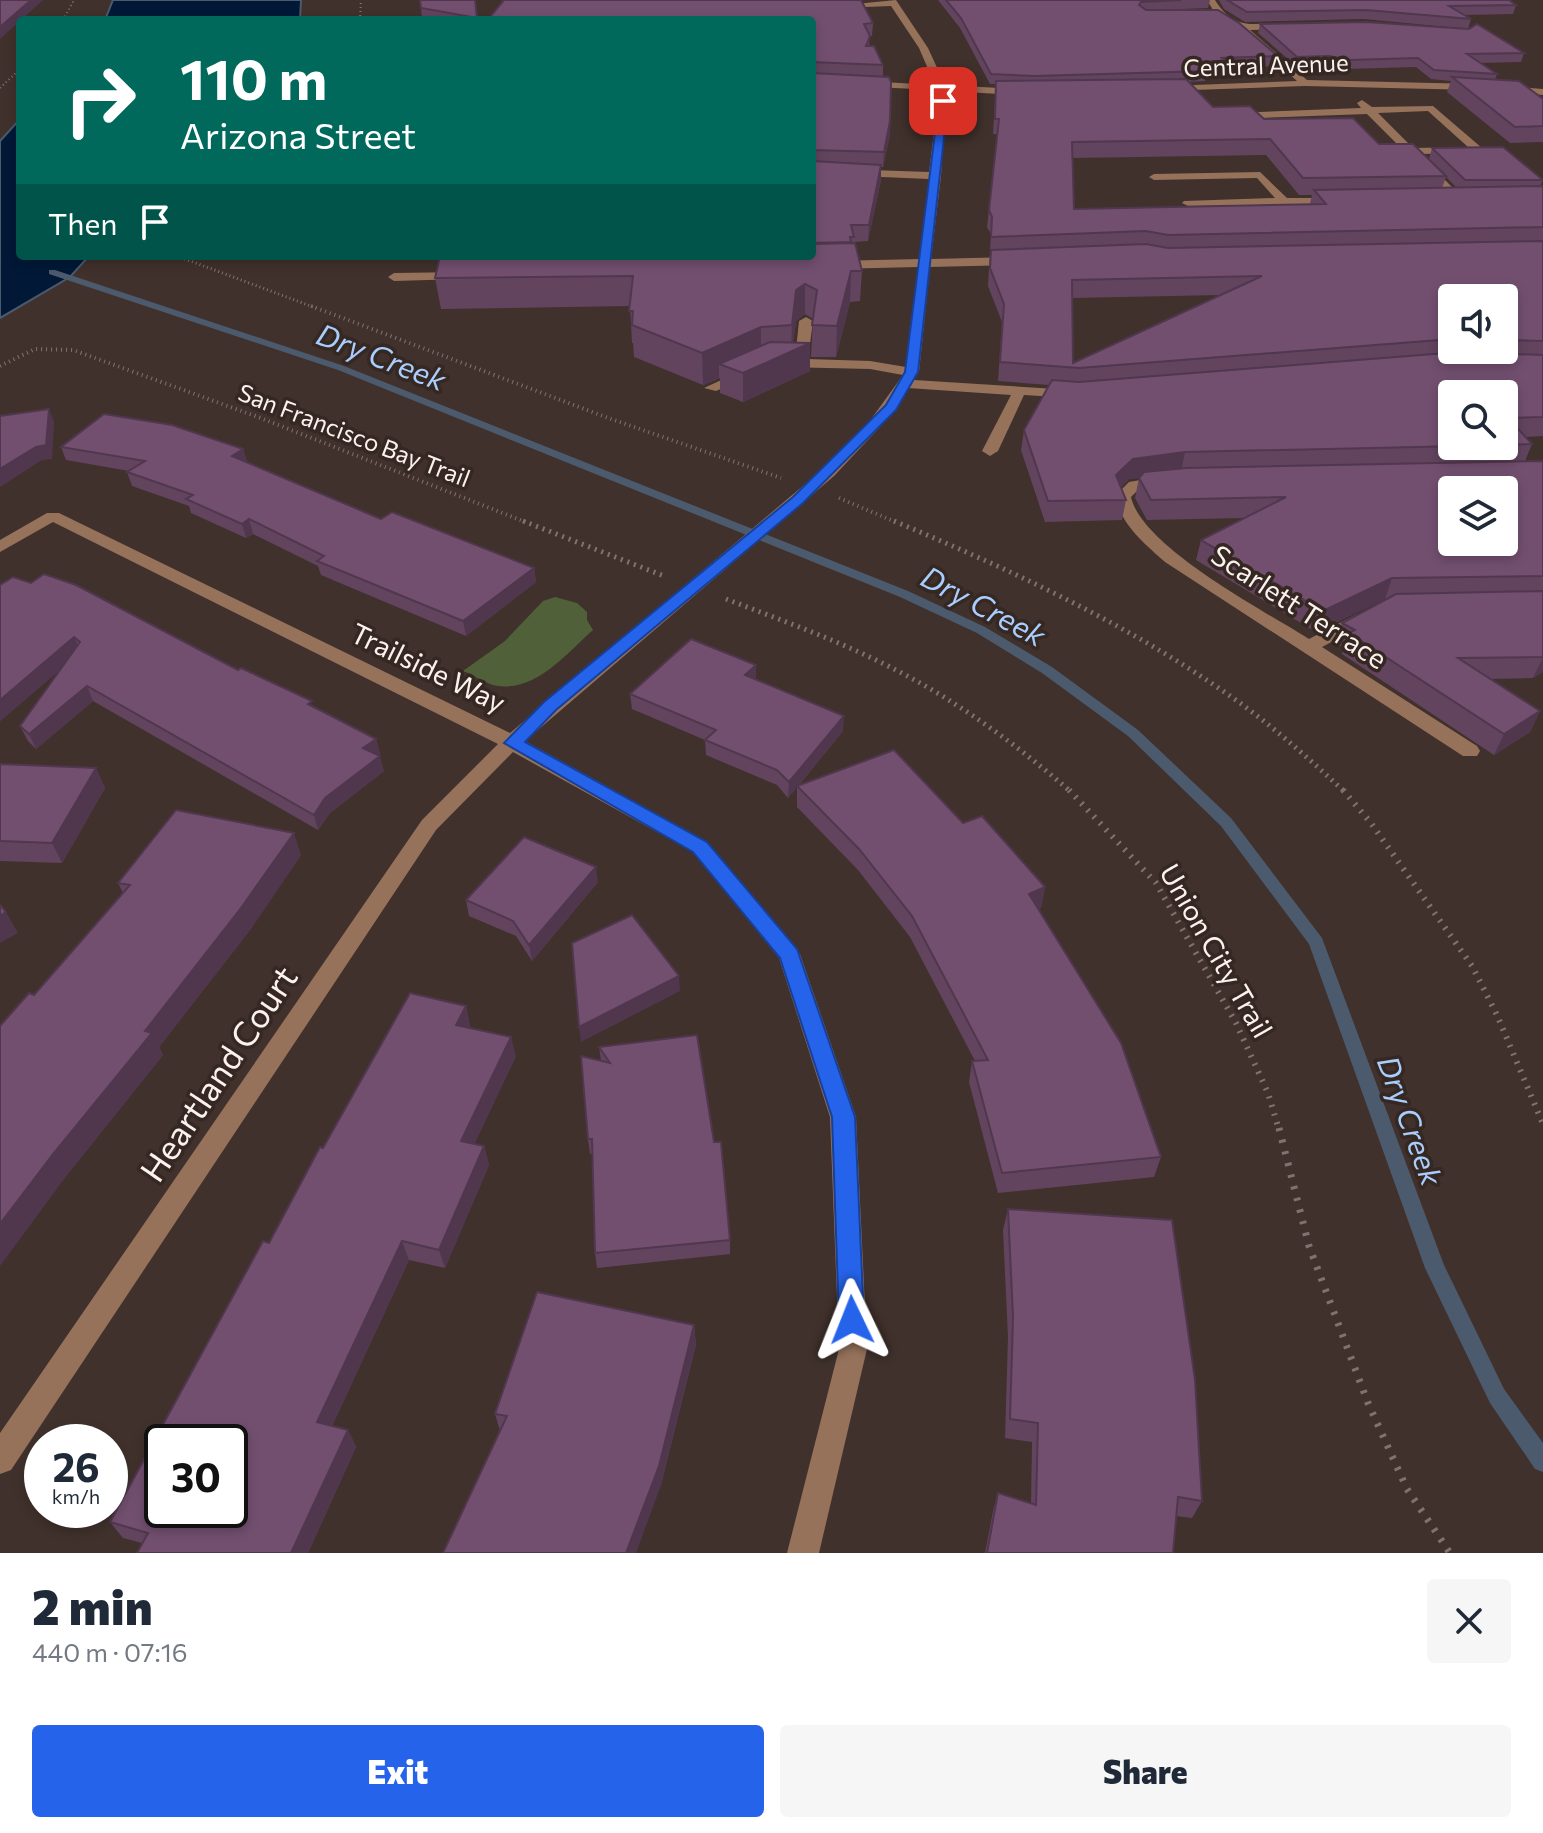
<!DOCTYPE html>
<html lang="en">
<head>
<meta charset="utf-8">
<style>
  :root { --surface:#fff; --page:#f6f6f7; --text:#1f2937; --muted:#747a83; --accent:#2563eb }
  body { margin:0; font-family:Commissioner,sans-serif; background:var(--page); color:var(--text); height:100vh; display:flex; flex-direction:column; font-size:30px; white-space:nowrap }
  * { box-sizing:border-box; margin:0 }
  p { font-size:26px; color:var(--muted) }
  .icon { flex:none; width:44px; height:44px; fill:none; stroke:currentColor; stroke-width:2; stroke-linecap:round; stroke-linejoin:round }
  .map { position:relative; height:1553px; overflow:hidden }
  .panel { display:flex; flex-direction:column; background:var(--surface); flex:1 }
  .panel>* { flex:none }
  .hud { position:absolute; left:16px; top:16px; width:800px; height:244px; border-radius:8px; box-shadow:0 4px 12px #0003; background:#00695c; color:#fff; overflow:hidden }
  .controls { position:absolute; left:1438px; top:284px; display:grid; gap:16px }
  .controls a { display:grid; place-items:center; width:80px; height:80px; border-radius:8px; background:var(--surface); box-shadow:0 4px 12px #0003; font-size:40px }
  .speed { position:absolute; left:24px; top:1424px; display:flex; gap:16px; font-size:40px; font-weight:700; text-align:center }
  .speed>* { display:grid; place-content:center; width:104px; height:104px; border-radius:50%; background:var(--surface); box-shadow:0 4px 12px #0003; line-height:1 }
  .speed small { font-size:20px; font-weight:400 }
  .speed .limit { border:4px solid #111; border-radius:12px; background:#fff; color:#111 }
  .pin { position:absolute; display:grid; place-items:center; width:68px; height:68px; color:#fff; margin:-34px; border-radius:16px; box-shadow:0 4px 12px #0006 }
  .me { position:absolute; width:88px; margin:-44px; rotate:358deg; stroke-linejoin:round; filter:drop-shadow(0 0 6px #0008) }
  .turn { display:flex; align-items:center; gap:28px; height:168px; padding:0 32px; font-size:36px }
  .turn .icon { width:104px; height:104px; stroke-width:2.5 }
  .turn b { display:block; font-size:56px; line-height:68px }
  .then { display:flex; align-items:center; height:76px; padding:0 32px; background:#0003; gap:16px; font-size:30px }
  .round { display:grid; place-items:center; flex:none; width:84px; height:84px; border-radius:8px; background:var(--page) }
  .overview { display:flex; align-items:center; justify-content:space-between; height:136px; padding:0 32px }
  h1 { font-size:48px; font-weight:800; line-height:60px }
  .primary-button { display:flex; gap:16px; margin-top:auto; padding:16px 32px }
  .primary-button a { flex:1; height:92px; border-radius:8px; background:var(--accent); color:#fff; font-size:32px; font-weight:800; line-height:92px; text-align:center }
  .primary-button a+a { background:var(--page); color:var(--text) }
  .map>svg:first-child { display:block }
  .green { fill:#506139 }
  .water { fill:#011937; stroke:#4c5a6e; stroke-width:2 }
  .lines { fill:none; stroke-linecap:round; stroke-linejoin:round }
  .stream { fill:#4c5a6e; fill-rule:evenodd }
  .path-far5 { stroke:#80736f; stroke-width:2; stroke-dasharray:1 3; stroke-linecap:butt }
  .path-far4 { stroke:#80736f; stroke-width:3; stroke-dasharray:1 3; stroke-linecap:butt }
  .path-far3 { stroke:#80736f; stroke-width:4; stroke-dasharray:1 4; stroke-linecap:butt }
  .path-far2 { stroke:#80736f; stroke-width:5; stroke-dasharray:2 5; stroke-linecap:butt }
  .path-far1 { stroke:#80736f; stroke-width:6; stroke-dasharray:2 7; stroke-linecap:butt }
  .path { stroke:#80736f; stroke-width:7; stroke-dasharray:3 9; stroke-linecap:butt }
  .minor { fill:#96725b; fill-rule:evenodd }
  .wall { fill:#62445f; fill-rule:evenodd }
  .shaded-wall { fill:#50374e }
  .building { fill:#724f6f; stroke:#50374e; stroke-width:2; fill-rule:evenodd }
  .route { fill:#2563eb; stroke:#184099; stroke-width:2 }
  .labels { text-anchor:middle; stroke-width:7; stroke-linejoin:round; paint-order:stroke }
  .far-street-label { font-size:24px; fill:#fbf2ee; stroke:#352722 }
  .street-label { font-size:28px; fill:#fbf2ee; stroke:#352722 }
  .water-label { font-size:30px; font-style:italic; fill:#a9cdfd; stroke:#352722 }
  .near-street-label { font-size:34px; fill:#fbf2ee; stroke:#352722 }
</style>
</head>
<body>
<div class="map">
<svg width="1543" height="1553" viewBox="0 0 1543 1553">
  <rect width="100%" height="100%" fill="#40312c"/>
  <path class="green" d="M555,597L577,603L587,612V620L593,630C567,653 537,691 498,686C487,685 474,675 463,671L505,641L543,601Z"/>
  <g class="water">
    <path d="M113,0H301L300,20H105Z"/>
    <path d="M20,119V256H89L70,277L0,318V141Z"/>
  </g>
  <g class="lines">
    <path class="stream" d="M49,270H55L344,366L908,591L985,627L1052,667L1138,730L1231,818L1322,938L1444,1265L1504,1389L1543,1443V1472L1535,1469L1490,1403L1425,1268L1309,944L1221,826L1128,736L1042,673L977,633L900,597L338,370L49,274Z"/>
    <g class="path-far5">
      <path d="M63,20L74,0"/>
      <path d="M360,20L361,0"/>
      <path d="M0,88L20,69"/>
    </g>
    <path class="path-far4" d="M177,256L316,308"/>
    <g class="path-far3">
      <path d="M311,306L611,419L781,478"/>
      <path d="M0,366L35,349L73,350L258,417L528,523"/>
      <path d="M839,498L898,523"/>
    </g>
    <g class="path-far2">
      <path d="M523,521L664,576"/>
      <path d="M894,521C1011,570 1128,624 1233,698C1273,726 1309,759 1345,792"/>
      <path d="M726,599C781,620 837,640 890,667C956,700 1016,744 1071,792"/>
    </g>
    <g class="path-far1">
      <path d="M1069,790L1156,883L1236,1023L1268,1093L1279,1130"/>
      <path d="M1343,790L1371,823L1472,966L1497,1015L1543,1124"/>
    </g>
    <path class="path" d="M1279,1128L1309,1246L1368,1403L1407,1489L1450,1553"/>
    <g class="minor">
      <path d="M896,0L928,48L945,85L1020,89L1025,92L1020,95L946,91L941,176L931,259L1014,257L1020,261L1014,265L930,267L919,372L914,380L1072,390L1079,394L1072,398L1024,395L998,451L990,456L982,451L1011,395L908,388L879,428L834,476L525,741L707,842L800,954L856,1117L867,1349L819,1553H787L839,1349L830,1117L779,958L693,852L513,752L436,830L11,1470L0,1474V1433L422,820L498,744L53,522L0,552V540L47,513H59L510,733L823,469L869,422L903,375L870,369L784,367L777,363L784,359H795L799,321L806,317L813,321L808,359L870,361L906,367L918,267L834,269L828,265L834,261L919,259L929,179L812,174V168L929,172L938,101L936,90L812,84V78L935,85L919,48L891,6L839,8L835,6Z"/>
      <path d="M1207,0H1215C1236,34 1256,21 1289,24L1286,29L1250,30L1307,80L1475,84L1480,87L1475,90L1305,86L1165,91L1168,86L1297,81L1239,30L1216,15Z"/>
      <path d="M1507,86L1543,89V95L1504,91Z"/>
      <path d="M1362,100L1372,107L1433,106L1482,148L1483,150L1478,153L1419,154L1462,197V201H1454L1367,114L1233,119L1228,116L1233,113L1361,108L1357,103ZM1428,111L1468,147L1413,148L1378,113Z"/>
      <path d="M1260,172L1287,198H1336L1342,201L1336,204L1188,206L1182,203L1184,201L1275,198L1257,178L1154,180L1149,177L1154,174Z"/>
      <path d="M466,272V278L462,279L394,281L388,277L394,273Z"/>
      <path d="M743,370L748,371V377L716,391L704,388Z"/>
      <path d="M1163,476L1171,481L1168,484L1139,489L1131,497C1142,547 1265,611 1309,639L1357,614H1369L1372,618L1369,622L1322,647L1477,746L1480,751L1477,756H1463L1165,562C1144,543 1121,525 1115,496L1129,482Z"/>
    </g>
  </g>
  <g class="wall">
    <path d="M475,0L478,20H436L422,18L421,8Z"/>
    <path d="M504,0H861L873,23L872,36H870L869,46H874L883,65V76L889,77L891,82L890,135L883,167H881V180L868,241L854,242L862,271L860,301L850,302L836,357H811L813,319L805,314L796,321L793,343H810V371L743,402L720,393V378L703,385L634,357L633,343H632L630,306L441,309L435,278L440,256H812V20H491L490,17Z"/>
    <path d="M938,0H1210L1208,8L1156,10L1278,56L1276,66L1224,68V71L1207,72L1205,81L1188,82L1213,107L1379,144L1429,159L1432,148L1543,180L1540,186H1543V436L1525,437L1532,444L1525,461H1543V672L1533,678L1490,679L1540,711L1530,732L1494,755L1342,654L1344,648L1335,643L1342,623L1388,599H1385L1316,632L1196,560L1201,540L1245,518L1147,520L1135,498L1139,478L1129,479L1121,487L1126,500L1122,520L1045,522L1021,450L1024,430L1049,385L998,381L1002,322L988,286L991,234L987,227L997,134H993L996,84H990L960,28ZM1266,155L1299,195H1312L1310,204L1074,209L1072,158ZM1446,177L1457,188H1442ZM1221,295L1073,363L1072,298ZM1452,298H1504V350H1452ZM1504,394V446H1452Z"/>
    <path d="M1219,0H1509L1516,5L1513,14L1464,15L1471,19L1468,29L1364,19L1245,22L1224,9Z"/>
    <path d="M1260,24L1524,53L1521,62L1480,63L1497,74L1495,80L1543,99V142L1510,143L1447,92L1451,81L1431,79L1416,67L1347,69L1327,65H1295L1258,33Z"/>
    <path d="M61,447L243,449L247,462L381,519L534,568L536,582L466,636L321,575L318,566L253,534L246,538L191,513L189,506L132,486L127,472L129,471L66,460Z"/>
    <path d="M0,585L238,670L376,739L380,754L378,755L384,771L330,813L318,830L93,701L36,749L28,741L20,726L62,668L0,721Z"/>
    <path d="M756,665V679L843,731L799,785L963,823L1045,887L1041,908L1039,909L1161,1157L1154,1177L998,1193L969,1082L972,1061H975L910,937L858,870L797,807V787L788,798L777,785L706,755L705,740L632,709L630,694Z"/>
    <path d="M0,764L96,768L105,788L62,863L0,861Z"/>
    <path d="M301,855L250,930L159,1047L163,1055L67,1175L34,995L123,893L118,883Z"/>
    <path d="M598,882L532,961L516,936L469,916L466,900Z"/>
    <path d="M466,1006L470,1026V1028L516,1056L474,1144L484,1146L489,1165L445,1268L409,1260L332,1426L348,1430L356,1447L308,1553H137L142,1543L123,1538L110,1522L323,1148Z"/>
    <path d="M599,1047L730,1240V1254L597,1268L595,1253L593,1153L590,1154L588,1139L601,1061Z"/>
    <path d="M1008,1209L1202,1501L1192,1518L1176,1516L1173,1553H985L993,1511L998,1493L1031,1504L1032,1442L1005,1438L1008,1337L1003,1230Z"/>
    <path d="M694,1325L696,1345L661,1485L500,1431L495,1414Z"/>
  </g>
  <g class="shaded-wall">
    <path d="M31,0H43L0,39V27Z"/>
    <path d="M890,121V135L883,167L884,152Z"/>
    <path d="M881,165V180L868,241L869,225Z"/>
    <path d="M851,271L850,302L836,357L837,326Z"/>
    <path d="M805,284V314L796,321L792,351L810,343V371L743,402V373L791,351L792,325L796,290Z"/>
    <path d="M761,327V358L719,364V378L703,385L702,353Z"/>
    <path d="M49,409L54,422L52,459L42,460L0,487V469Z"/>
    <path d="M243,449L247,463L232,456Z"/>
    <path d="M1185,452L1181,472L1129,479L1112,495L1116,475L1133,459Z"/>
    <path d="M249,519L253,534L246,538L242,524Z"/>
    <path d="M534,568L536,582L466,636L463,621Z"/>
    <path d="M1392,578L1385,599L1316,632L1323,611Z"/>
    <path d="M74,637L81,652L0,721V700Z"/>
    <path d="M1543,657V672L1533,678Z"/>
    <path d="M756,665V679L745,675Z"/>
    <path d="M87,686L93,701L36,749L29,734Z"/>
    <path d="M1540,711L1530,732L1494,755L1504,734Z"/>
    <path d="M844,716L843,731L788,798L789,782Z"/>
    <path d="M376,739L380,754L367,763L363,748Z"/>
    <path d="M380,756L384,771L330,813L318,830L314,815L325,798Z"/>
    <path d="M96,768L105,788L62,863L52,843Z"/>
    <path d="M294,833L301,855L250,930L159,1047L163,1055L67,1175L0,1266V1224Z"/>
    <path d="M596,867L598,882L532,961L529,945Z"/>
    <path d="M1045,887L1041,908L1025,915L1029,894Z"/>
    <path d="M6,912L18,933L0,943V916Z"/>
    <path d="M679,976L680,991L581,1042L579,1027Z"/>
    <path d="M466,1006L470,1026L461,1045L456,1025Z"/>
    <path d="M511,1037L516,1056L467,1160L461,1141Z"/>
    <path d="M484,1146L489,1165L445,1268L439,1250Z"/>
    <path d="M402,1241L409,1260L326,1439L317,1422Z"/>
    <path d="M694,1325L696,1345L661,1485L636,1553H626Z"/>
    <path d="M348,1430L356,1447L308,1553H291Z"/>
  </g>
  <g class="building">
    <path d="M0,0H31L0,27Z"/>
    <path d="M420,0H475L477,18L421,8Z"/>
    <path d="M504,0H861L873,23L864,24L870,36L866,46H874L883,65L812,62V20H497L502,19L490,17Z"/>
    <path d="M946,0H1181L1141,2L1139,5L1146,10H1218L1239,23L1278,56L1222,58L1226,61L1198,62L1207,71L1034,76L991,74L961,18Z"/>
    <path d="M1227,0H1509L1516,5L1449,6L1471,19L1366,10L1247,12Z"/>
    <path d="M1366,22L1469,29L1477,24L1524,53L1467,54L1497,74L1434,70L1418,58L1349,60L1329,56L1297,57L1260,24Z"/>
    <path d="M812,73L889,77L891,82L890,121L884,152L812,150Z"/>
    <path d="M1452,77L1519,81L1543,99V126L1515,127Z"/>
    <path d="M1186,79L1213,107L1250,106L1264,119L1353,118L1379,144H1413L1446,176L1303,178L1270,139L1072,142L1074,209L1326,204L1314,190L1543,186V227L1168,235L1146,231L991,237L992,217L989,210L999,119H995L996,81Z"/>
    <path d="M1503,147L1543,180H1465L1432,148Z"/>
    <path d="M812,161L881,165L869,225H851L854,237H850L851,242L812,243Z"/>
    <path d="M1543,241V341L1504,340V298H1452V339L1079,368L1000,362L1004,304L990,268L991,250L1146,244L1168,248ZM1262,276L1073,363L1072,280Z"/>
    <path d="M855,243L862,271H851L837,326L812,325L817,290L805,284L796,290L792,325L761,327L702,353L632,325L633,311H629L633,276L435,278L440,256H812V244Z"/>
    <path d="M770,342L810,343L743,373L719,364Z"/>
    <path d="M1459,352L1543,355V417L1508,418L1532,444L1504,445V394H1452V446H1463L1185,452L1133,459L1116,475L1126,500L1048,501L1024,430L1052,380L1079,382Z"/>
    <path d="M49,409L46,445L36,447L0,469V416Z"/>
    <path d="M104,414L172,425L243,449L232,456L381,519L392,512L534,568L463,621L317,561L324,556L249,519L242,524L186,499L193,495L127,472L145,461L61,447Z"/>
    <path d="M1543,461V576L1392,578L1323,611L1201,540L1286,497L1151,500L1139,478L1144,472L1186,468ZM1452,490H1504V542H1452Z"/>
    <path d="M44,574L76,585L238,670L241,668L312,701L308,704L376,739L363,748L380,756L325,798L314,815L87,686L29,734L20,726L80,642L74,637L0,700V585L13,577L31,583Z"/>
    <path d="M1543,591V657L1458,658L1540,711L1504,734L1349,633L1355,630L1342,623L1396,594Z"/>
    <path d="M691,639L756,665L745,675L844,716L789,782L777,770L705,740L716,730L630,694Z"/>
    <path d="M894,750L963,823L982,816L1045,887L1029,894L1121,1043L1161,1157L1002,1173L972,1061L988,1060L912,916L859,849L797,786Z"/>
    <path d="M0,764L96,768L52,843L0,841Z"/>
    <path d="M176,810L294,833L241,908L145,1031L152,1033L53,1154L0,1224V1026L29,993L34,995L130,885L118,883Z"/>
    <path d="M524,837L596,867L529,945L513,921L466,900Z"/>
    <path d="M0,905L6,912L0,916Z"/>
    <path d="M632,915L679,976L579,1027L572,943Z"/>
    <path d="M410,993L466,1006L456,1025L511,1037L461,1141L484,1146L439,1250L402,1241L317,1422L348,1430L291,1553H137L148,1533L110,1522L263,1241L269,1243L320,1147L323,1148ZM162,1442H230V1510H162Z"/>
    <path d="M697,1035L714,1142H721L730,1240L595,1253L592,1139H588L581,1056L610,1063L599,1047Z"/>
    <path d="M1008,1209L1172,1220L1195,1380L1202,1501L1178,1497L1173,1553H987L998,1493L1036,1505L1038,1423L1010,1419L1013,1317Z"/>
    <path d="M537,1292L694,1325L659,1466L626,1553H443L507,1416L495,1414Z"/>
  </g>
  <path class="route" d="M943,98L948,101L918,372L896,410L803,503L556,710L525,742L707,842L797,949L855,1117L864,1320L861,1329L852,1333L842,1329L839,1320L832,1117L780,958L693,852L504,743L544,702L793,497L886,405L905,372L939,101Z"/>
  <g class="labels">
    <g class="far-street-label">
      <text transform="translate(1266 66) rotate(-2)" y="8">Central Avenue</text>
      <text transform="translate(354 436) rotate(21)" y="8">San Francisco Bay Trail</text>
    </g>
    <g class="street-label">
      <text transform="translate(1299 607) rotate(33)" y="10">Scarlett Terrace</text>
      <text transform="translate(428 668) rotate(26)" y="10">Trailside Way</text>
      <text transform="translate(1216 951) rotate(60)" y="10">Union City Trail</text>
    </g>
    <g class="water-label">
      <text transform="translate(381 358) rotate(21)" y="10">Dry Creek</text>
      <text transform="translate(983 607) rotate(28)" y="10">Dry Creek</text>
      <text transform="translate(1409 1121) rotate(70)" y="10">Dry Creek</text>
    </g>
    <g class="near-street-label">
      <text transform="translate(219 1074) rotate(-56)" y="12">Heartland Court</text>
    </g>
  </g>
</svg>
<div class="controls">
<a><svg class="icon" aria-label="sound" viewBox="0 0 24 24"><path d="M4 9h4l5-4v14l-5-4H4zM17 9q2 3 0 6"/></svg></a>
<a><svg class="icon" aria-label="search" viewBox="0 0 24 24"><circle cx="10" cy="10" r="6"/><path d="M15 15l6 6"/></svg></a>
<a><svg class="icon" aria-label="layers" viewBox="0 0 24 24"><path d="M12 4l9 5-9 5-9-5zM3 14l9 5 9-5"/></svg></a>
</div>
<div class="speed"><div>26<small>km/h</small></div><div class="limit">30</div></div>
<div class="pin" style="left:943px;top:101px;background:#d93025"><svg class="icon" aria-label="arrive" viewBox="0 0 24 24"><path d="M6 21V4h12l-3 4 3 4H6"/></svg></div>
<svg class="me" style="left:852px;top:1320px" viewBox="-20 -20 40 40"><path d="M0-17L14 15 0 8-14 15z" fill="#2563eb" stroke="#fff" stroke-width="4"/></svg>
<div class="hud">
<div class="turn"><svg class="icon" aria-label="right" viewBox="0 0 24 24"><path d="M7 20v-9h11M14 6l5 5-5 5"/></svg><div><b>110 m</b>Arizona Street</div></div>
<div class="then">Then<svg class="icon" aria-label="arrive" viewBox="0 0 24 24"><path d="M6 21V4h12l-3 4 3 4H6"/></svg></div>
</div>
</div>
<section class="panel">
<div class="overview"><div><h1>2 min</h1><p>440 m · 07:16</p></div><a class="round"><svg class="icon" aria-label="close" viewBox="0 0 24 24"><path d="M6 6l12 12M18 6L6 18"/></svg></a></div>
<div class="primary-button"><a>Exit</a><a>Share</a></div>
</section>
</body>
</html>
